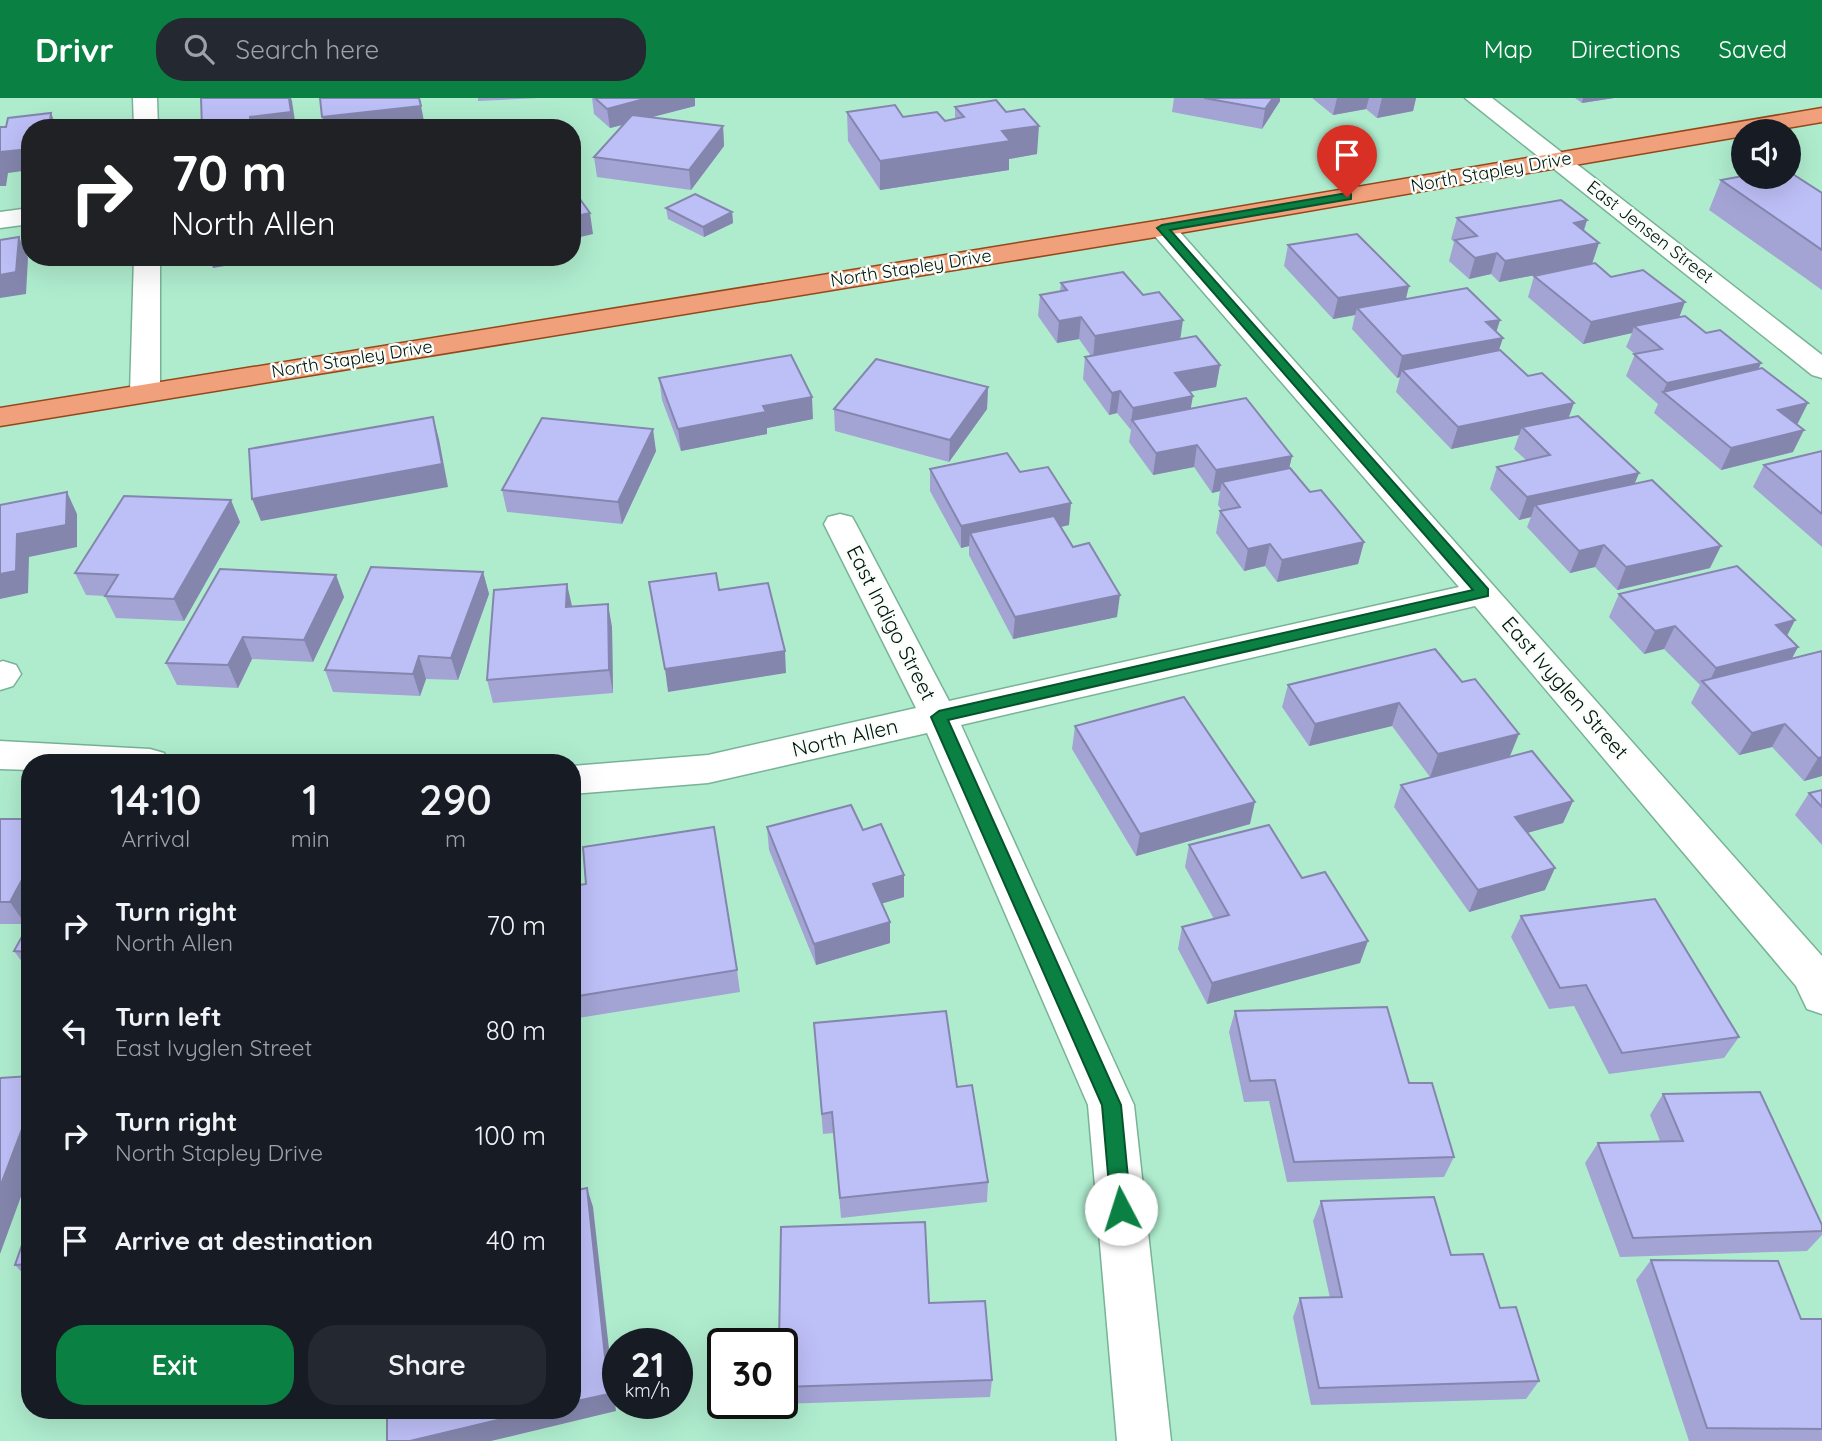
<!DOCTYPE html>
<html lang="en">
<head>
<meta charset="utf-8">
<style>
  :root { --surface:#171b24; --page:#242831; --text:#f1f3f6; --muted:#9ea1a6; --accent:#0b8043 }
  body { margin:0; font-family:Quicksand,sans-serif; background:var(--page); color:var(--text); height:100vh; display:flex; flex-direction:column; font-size:26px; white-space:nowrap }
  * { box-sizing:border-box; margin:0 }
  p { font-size:23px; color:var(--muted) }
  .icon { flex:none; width:38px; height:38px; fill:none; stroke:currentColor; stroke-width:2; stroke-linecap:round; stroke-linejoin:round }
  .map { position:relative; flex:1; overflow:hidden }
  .details { position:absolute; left:21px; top:656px; width:560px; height:665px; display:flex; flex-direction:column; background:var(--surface); border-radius:28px; box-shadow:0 7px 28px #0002 }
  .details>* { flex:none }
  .hud { position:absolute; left:21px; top:21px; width:560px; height:147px; border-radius:28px; box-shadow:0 7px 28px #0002; background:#202124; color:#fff; overflow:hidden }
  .fabs { position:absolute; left:1731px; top:21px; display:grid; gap:14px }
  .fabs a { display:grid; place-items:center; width:70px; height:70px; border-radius:50%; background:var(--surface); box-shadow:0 7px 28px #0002; font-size:35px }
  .speed { position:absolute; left:602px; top:1230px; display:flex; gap:14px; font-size:35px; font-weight:700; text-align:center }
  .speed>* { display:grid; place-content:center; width:91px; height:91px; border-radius:50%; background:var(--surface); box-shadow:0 7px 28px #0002; line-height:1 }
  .speed small { font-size:18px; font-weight:400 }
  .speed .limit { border:4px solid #111; border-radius:10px; background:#fff; color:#111 }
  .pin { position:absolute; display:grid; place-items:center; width:60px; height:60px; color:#fff; margin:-72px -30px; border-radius:50% 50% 50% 0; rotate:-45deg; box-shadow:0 0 7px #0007 }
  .pin .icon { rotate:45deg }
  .me { position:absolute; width:77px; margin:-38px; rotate:355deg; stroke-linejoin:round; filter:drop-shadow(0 0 5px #0008) }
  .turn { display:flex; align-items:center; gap:24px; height:147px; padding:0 35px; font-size:32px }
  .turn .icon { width:91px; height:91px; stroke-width:2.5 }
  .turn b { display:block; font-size:49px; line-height:60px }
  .eta { display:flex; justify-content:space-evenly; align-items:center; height:119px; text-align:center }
  .eta b { font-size:42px; font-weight:600; line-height:49px }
  .button { display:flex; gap:14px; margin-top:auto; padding:14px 35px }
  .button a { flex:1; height:80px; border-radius:28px; background:var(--accent); color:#fff; font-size:28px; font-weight:600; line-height:80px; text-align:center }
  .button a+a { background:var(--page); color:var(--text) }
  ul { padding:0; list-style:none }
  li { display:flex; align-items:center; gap:21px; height:105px; padding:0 35px }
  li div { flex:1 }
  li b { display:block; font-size:26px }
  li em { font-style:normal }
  header { display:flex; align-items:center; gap:42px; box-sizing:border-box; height:98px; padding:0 35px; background:var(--accent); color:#fff }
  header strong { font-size:33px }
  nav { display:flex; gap:38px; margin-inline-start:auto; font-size:24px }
  .search { width:490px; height:63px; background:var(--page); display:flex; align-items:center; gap:18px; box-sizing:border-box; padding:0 24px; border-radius:28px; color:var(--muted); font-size:26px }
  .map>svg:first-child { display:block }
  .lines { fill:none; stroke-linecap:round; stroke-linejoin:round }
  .minor-casing { stroke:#78b396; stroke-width:3 }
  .major-casing { stroke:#96471a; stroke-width:3 }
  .minor { fill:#fff; fill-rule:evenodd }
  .major { fill:#f0a17b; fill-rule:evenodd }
  .wall { fill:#a3a4d4 }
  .shaded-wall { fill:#8486ad }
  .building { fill:#bdbff7; stroke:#8486ad; stroke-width:2 }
  .route { fill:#0b8043; stroke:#07532c; stroke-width:2 }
  .labels { text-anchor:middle; stroke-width:5; stroke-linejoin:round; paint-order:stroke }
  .far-street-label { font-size:18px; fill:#001309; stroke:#f9fefb }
  .street-label { font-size:21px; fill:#001309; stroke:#f9fefb }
</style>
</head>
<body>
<header>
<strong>Drivr</strong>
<div class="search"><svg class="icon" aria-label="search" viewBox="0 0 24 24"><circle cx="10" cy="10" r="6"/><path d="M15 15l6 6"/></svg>Search here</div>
<nav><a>Map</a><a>Directions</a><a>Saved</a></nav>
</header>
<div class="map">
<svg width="1822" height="1343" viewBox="0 0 1822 1343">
  <rect width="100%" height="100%" fill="#afecce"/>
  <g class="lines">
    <g class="minor-casing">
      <g id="minor">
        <path d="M133,0H157L158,30H134Z"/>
        <path d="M1465,0H1492L1822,257V280L1812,277Z"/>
        <path d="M30,110V126L0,130V114Z"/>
        <path d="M1162,122L1171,124L1822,858V916L1807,911L1796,888L1475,508L961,627L1134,1007L1171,1343H1117L1088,1007L927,635L708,685L572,696V668L708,657L916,610L824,426L828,419L840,416L852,419L856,426L949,603L1459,489L1153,136L1149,130L1153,124Z"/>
        <path d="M134,159H160V295L156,301L145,304L134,301L130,295Z"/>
        <path d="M3,563L16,567L21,576L13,588L0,592V564Z"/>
        <path d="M0,643L150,651L164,655L169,665H30V672L0,671Z"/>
      </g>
    </g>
    <g class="major-casing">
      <path id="major" d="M1822,10V24L1769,33H1743V38L1162,138L0,328V310L1162,122Z"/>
    </g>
    <use href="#minor" class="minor"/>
    <use href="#major" class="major"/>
  </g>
  <g class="wall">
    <path d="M478,0H538L478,3Z"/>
    <path d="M592,0H695V8L652,19L723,28L724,48L691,92L597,79L594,59L623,27L610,30L594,16Z"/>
    <path d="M1174,0H1280V3L1262,31L1172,14Z"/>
    <path d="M1312,0H1416L1413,13L1377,20L1366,11L1333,17Z"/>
    <path d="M1575,0H1614L1582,5Z"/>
    <path d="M955,9L1037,56L1009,61V72L880,92L848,43L847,14L945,23L955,21Z"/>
    <path d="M1721,82L1822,95V192L1709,112Z"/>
    <path d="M666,110L732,114L733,125L704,139L668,121Z"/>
    <path d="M1457,120L1587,122L1584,133L1592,166L1611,179L1706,235L1761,265L1758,271L1797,327L1793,354L1721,372L1654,315L1658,306L1626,278L1635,256L1626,249L1632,235L1583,246L1528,199L1534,178L1586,167L1499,184L1491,176L1469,181L1449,163L1454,144L1451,141Z"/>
    <path d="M1288,147L1409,188L1405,201L1500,222L1496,234L1499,252L1569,319L1639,375L1634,386L1710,470L1617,492L1595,469L1570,475L1527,429L1531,419L1519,422L1490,391L1497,369L1526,362L1514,351L1519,337L1451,351L1396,294L1400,279L1397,280L1352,231L1355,217L1333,221L1284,168Z"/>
    <path d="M1061,185L1180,241L1220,267L1216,289L1189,294L1191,311L1292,358L1289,370L1310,394L1364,444L1358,466L1277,484L1265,468L1244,473L1216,435L1220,413H1222L1218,407L1220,393L1212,395L1194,369L1153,377L1129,344L1131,332L1117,315L1109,317L1083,281L1085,259L1091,258L1079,241L1057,245L1038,218L1040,197L1060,193Z"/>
    <path d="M659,280L813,321L767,330V336L681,353L662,302Z"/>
    <path d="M988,289L987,311L949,364L835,333L834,311Z"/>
    <path d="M656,353L622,426L507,414L502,392Z"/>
    <path d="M1822,353V449L1753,389L1764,367Z"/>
    <path d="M930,371L1020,374L1069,427L1061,429L1117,519L1013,541L969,457V448L961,450L930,393Z"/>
    <path d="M240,424L184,523L116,520L105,498L86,497L75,475Z"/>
    <path d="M483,474L489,496L458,582L426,581L420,598L333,594L325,572Z"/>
    <path d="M336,477L344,499L313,564L252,561L238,590L177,587L166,565Z"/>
    <path d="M1619,496L1795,522L1787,538L1798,549L1792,560L1822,553V678L1804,683L1772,649L1739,657L1691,605L1700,587L1664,551L1644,556L1609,519Z"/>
    <path d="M572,509L612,529L613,595L493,605L487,582Z"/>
    <path d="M1435,551L1510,658L1430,679L1392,628L1309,648L1282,609L1288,587Z"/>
    <path d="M1075,628L1250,726L1136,758L1072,651Z"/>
    <path d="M1401,687L1573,703L1563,725L1527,735L1545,792L1469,814L1394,709Z"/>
    <path d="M1822,692V747L1795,717L1809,695Z"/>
    <path d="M0,721H30V816L25,826H0Z"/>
    <path d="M767,729L863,732L904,799L882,805L890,845L816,867L769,752Z"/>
    <path d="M1189,747L1302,780L1360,865L1207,906L1178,851L1182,829L1214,821L1185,769Z"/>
    <path d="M586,786L737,872L740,894L572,921V788Z"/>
    <path d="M1521,818L1739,939L1724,960L1609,976L1574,908L1549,911L1511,839Z"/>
    <path d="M30,824V875L14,853Z"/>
    <path d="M1235,913L1409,985L1454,1059L1444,1079L1287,1084L1269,1003L1244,1004L1229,934Z"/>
    <path d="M814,925L957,989L988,1084L987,1104L841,1120L834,1035L823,1036Z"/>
    <path d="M1663,996L1822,1127V1137L1807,1153L1620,1159L1585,1065L1598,1045L1660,1043L1650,1017Z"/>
    <path d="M1321,1103L1451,1157L1500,1210L1539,1283L1526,1301L1311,1307L1293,1219L1300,1200H1330L1313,1123Z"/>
    <path d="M30,1124V1183L15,1167Z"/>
    <path d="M1651,1162L1801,1221H1822V1343H1689L1636,1182Z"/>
    <path d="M782,1246L992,1282L990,1299L781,1306H782Z"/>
  </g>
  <g class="shaded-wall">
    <path d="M289,0H291L292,3L296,30H251L250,19Z"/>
    <path d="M648,0H695V8L610,30L607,11Z"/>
    <path d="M1273,0H1280V3L1262,31L1265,11Z"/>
    <path d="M1337,0H1369L1366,11L1333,17Z"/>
    <path d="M1382,0H1416L1413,13L1377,20Z"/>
    <path d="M1583,0H1614L1582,5Z"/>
    <path d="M421,8L425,28L411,30H326L322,19Z"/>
    <path d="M51,15L57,30H49Z"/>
    <path d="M723,28L724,48L691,92L689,72Z"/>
    <path d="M1039,28L1037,56L1009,61V72L880,92V63L1002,33Z"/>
    <path d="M30,51V72L8,75L6,88H0V54Z"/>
    <path d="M732,114L733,125L704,139L703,129Z"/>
    <path d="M590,115L593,136L572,141V119Z"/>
    <path d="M1587,122L1580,143L1574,125Z"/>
    <path d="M19,139L28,160L26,196L0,200V177Z"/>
    <path d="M1599,145L1592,166L1499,184L1505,163Z"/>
    <path d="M1497,155L1491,176L1469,181L1475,160Z"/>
    <path d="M209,159H279L213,170Z"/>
    <path d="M1409,188L1404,209L1357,210L1355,217L1333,221L1338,200Z"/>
    <path d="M1685,204L1677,225L1634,228L1632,235L1583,246L1591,224Z"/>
    <path d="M1081,219L1079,241L1057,245L1059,223Z"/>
    <path d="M1183,222L1180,243L1093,260L1095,238Z"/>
    <path d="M1500,222L1494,241L1503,240L1496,261L1402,272L1400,279L1397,280L1402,258L1486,224Z"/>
    <path d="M1761,265L1751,287L1663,294L1667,285Z"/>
    <path d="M1220,267L1216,289L1171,297L1175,275Z"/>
    <path d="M988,289L987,311L949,364L950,342Z"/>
    <path d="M1120,293L1117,315L1109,317L1112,295Z"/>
    <path d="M1193,298L1189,320L1132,322L1130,332L1133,310Z"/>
    <path d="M812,299L813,321L767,330V336L681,353L678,331L763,308Z"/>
    <path d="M1574,305L1566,327L1522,329L1519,337L1451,351L1458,329Z"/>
    <path d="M1808,305L1797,327L1778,312Z"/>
    <path d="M433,319L439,341L448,389L261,423L252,401Z"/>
    <path d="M653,331L656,353L622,426L618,404Z"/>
    <path d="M1804,332L1793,354L1721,372L1731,350Z"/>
    <path d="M1197,347L1194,369L1153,377L1156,355Z"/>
    <path d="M1292,358L1287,380L1222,384L1220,393L1212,395L1216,372Z"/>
    <path d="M1639,375L1630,397L1535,407L1531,419L1519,422L1527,399Z"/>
    <path d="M67,394L77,416V449L29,459L28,495L0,501V476L17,436Z"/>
    <path d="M231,402L240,424L184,523L174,501Z"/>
    <path d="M1071,405L1069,427L976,447L970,435L969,448L961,450V428Z"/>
    <path d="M1364,444L1358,466L1277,484L1282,462Z"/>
    <path d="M1270,446L1265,468L1244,473L1248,451Z"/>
    <path d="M1604,447L1595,469L1570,475L1579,453Z"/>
    <path d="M1721,448L1710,470L1617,492L1626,469Z"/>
    <path d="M483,474L489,496L458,582L451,560Z"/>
    <path d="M336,477L344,499L313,564L304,542Z"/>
    <path d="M567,486L572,508L571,532L566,509Z"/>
    <path d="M1120,497L1117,519L1013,541L1015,519Z"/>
    <path d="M608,506L612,529L613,595L609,572Z"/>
    <path d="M1795,522L1783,545L1776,527Z"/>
    <path d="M1675,528L1664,551L1644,556L1655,533Z"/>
    <path d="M243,539L252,561L238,590L228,567Z"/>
    <path d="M1798,549L1786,571L1707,588L1716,570Z"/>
    <path d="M785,553L786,575L668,594L665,571Z"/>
    <path d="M419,558L426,581L420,598L413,576Z"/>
    <path d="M1399,605L1392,628L1309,648L1315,626Z"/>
    <path d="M1785,626L1772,649L1739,657L1752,635Z"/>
    <path d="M1519,636L1510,658L1430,679L1438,656Z"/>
    <path d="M1822,659V678L1804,683L1818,660Z"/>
    <path d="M1573,703L1563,725L1505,741L1515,719Z"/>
    <path d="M1255,704L1250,726L1136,758L1140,736Z"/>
    <path d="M30,767V816L25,826L10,804Z"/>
    <path d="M1555,770L1545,792L1469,814L1478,792Z"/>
    <path d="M904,777V799L874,808L873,786Z"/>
    <path d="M890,824V845L816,867L814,846Z"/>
    <path d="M1368,843L1360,865L1207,906L1212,885Z"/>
    <path d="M30,1010V1074L0,1156V1089Z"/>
    <path d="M587,1090L593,1109L616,1313L491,1343H410L539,1312H572Z"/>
  </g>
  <g class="building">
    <path d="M201,0H289L291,14L250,19L251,30H202Z"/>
    <path d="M320,0H419L421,8L322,19Z"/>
    <path d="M595,0H648L607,11Z"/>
    <path d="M1204,0H1273L1265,11Z"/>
    <path d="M996,2L1006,14L1024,11L1039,28L1002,33L1010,43L880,63L847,14L895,7L903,19L937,14L945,23L964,19L955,9Z"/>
    <path d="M51,15L49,30H30V51L0,54V29H6L8,20Z"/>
    <path d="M632,17L723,28L689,72L594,59Z"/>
    <path d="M1788,73L1822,95V152L1721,82L1743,78L1788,79Z"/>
    <path d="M572,90L590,115L572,119Z"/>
    <path d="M695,96L732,114L703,129L666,110Z"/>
    <path d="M1561,102L1587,122L1574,125L1599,145L1505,163L1497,155L1475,160L1455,142L1477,138L1457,120Z"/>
    <path d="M1357,136L1409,188L1338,200L1288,147Z"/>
    <path d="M19,139L16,174L0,177V142Z"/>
    <path d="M1595,165L1611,179L1643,172L1685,204L1591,224L1534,178Z"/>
    <path d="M1123,174L1143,197L1159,194L1183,222L1095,238L1081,219L1059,223L1040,197L1067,192L1061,185Z"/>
    <path d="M1467,190L1500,222L1486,224L1503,240L1402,258L1357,210Z"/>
    <path d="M1685,218L1706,235L1720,232L1761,265L1667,285L1634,256L1662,251L1634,228Z"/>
    <path d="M1196,238L1220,267L1175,275L1193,298L1133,310L1120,293L1112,295L1085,259Z"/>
    <path d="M1500,252L1528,278L1542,275L1574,305L1458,329L1402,272Z"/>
    <path d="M791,257L812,299L763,308L766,314L678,331L659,280Z"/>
    <path d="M876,261L988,289L950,342L834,311Z"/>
    <path d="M1762,270L1808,305L1778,312L1804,332L1731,350L1663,294Z"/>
    <path d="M1246,300L1292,358L1216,372L1197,347L1156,355L1132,322Z"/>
    <path d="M1578,318L1639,375L1527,399L1497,369L1550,357L1522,329Z"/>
    <path d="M433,319L442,366L252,401L249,351Z"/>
    <path d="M542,320L653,331L618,404L502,392Z"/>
    <path d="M1822,353V416L1764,367Z"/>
    <path d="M1007,355L1020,374L1048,369L1071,405L961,428L930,371Z"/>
    <path d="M1290,370L1310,394L1321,392L1364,444L1282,462L1270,446L1248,451L1220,413L1240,409L1222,384Z"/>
    <path d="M1652,382L1721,448L1626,469L1604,447L1579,453L1535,407Z"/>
    <path d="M67,394L66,427L17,436L16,473L0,476V407Z"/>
    <path d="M124,398L231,402L174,501L105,498L118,477L75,475Z"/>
    <path d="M1054,418L1073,449L1089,445L1120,497L1015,519L970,435Z"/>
    <path d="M1737,468L1795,522L1776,527L1798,549L1716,570L1675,528L1655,533L1619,496Z"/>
    <path d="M371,469L483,474L451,560L419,558L413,576L325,572Z"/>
    <path d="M220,471L336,477L304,542L243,539L228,567L166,565Z"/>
    <path d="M716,475L719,492L768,485L785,553L665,571L649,484Z"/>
    <path d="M567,486L566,509L608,506L609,572L487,582L494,492Z"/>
    <path d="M1435,551L1462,584L1475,581L1519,636L1438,656L1399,605L1315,626L1288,587Z"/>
    <path d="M1822,553V659L1818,660L1785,626L1752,635L1702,583Z"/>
    <path d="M1184,599L1255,704L1140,736L1075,628Z"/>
    <path d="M1532,653L1573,703L1515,719L1555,770L1478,792L1401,687Z"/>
    <path d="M1822,692V709L1809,695Z"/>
    <path d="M851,707L863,732L881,726L904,777L873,786L890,824L814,846L767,729Z"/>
    <path d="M0,721H30V767L10,804H0Z"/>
    <path d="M1269,727L1302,780L1325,774L1368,843L1212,885L1182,829L1229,817L1189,747Z"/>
    <path d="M714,729L737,872L572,899V788L586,786L583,749Z"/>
    <path d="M1655,801L1739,939L1622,955L1586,887L1560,890L1521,818Z"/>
    <path d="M30,824V854L14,853Z"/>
    <path d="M1387,909L1409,985H1432L1454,1059L1294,1064L1275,982L1250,983L1235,913Z"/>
    <path d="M946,913L957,989L972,987L988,1084L840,1100L832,1014L822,1016L814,925Z"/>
    <path d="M30,978V1010L0,1089V980Z"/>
    <path d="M1760,994L1822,1127V1133L1633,1140L1598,1045L1683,1043L1663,996Z"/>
    <path d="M587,1090L609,1296L572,1304V1093Z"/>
    <path d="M1434,1099L1451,1157L1483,1156L1500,1210L1516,1209L1539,1283L1319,1290L1300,1200L1342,1199L1321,1103Z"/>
    <path d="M30,1124V1166L15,1167Z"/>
    <path d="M925,1124L929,1205L985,1203L992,1282L782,1289V1246H779L781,1129Z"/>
    <path d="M1651,1162L1778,1163L1801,1221H1822V1331L1707,1330Z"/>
    <path d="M387,1312H539L410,1343H387Z"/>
  </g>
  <path class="route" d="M1347,95L1351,96V101L1170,132L1488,491V498L948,622L1121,1007L1131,1111L1128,1117L1121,1120L1114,1117L1111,1111L1102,1007L931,619L939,613L1473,492L1157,130L1162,127Z"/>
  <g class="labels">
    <g class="far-street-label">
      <text transform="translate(1491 74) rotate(-10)" y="6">North Stapley Drive</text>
      <text transform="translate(1650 134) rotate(38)" y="6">East Jensen Street</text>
      <text transform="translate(911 170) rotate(-9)" y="6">North Stapley Drive</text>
      <text transform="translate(352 261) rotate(-9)" y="6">North Stapley Drive</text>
    </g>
    <g class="street-label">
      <text transform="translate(891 525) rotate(63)" y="7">East Indigo Street</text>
      <text transform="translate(1565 590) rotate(49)" y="7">East Ivyglen Street</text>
      <text transform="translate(845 640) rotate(-13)" y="7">North Allen</text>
    </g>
  </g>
</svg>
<div class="fabs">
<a><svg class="icon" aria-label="sound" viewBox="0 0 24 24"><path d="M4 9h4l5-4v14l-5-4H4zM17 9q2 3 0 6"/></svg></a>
</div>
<div class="speed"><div>21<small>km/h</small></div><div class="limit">30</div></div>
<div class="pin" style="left:1347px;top:99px;background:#d93025"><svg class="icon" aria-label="arrive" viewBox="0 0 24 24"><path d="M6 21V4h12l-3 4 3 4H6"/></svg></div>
<svg class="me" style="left:1121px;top:1111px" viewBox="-20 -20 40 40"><circle r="19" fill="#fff"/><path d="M0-13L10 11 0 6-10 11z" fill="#0b8043"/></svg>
<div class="hud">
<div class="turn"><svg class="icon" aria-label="right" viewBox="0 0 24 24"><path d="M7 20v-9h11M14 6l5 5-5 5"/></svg><div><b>70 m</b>North Allen</div></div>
</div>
<section class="details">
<div class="eta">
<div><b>14:10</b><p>Arrival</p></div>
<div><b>1</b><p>min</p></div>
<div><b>290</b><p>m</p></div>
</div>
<ul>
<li><svg class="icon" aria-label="right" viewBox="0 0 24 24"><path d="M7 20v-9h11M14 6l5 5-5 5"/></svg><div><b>Turn right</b><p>North Allen</p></div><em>70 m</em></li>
<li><svg class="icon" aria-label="left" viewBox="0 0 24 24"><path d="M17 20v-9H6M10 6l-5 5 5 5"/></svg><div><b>Turn left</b><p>East Ivyglen Street</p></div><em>80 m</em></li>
<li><svg class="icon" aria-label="right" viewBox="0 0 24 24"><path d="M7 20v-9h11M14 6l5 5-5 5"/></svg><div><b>Turn right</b><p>North Stapley Drive</p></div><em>100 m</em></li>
<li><svg class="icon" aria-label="arrive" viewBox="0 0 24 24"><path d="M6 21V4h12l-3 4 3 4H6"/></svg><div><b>Arrive at destination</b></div><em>40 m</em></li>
</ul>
<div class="button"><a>Exit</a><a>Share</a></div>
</section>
</div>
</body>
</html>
